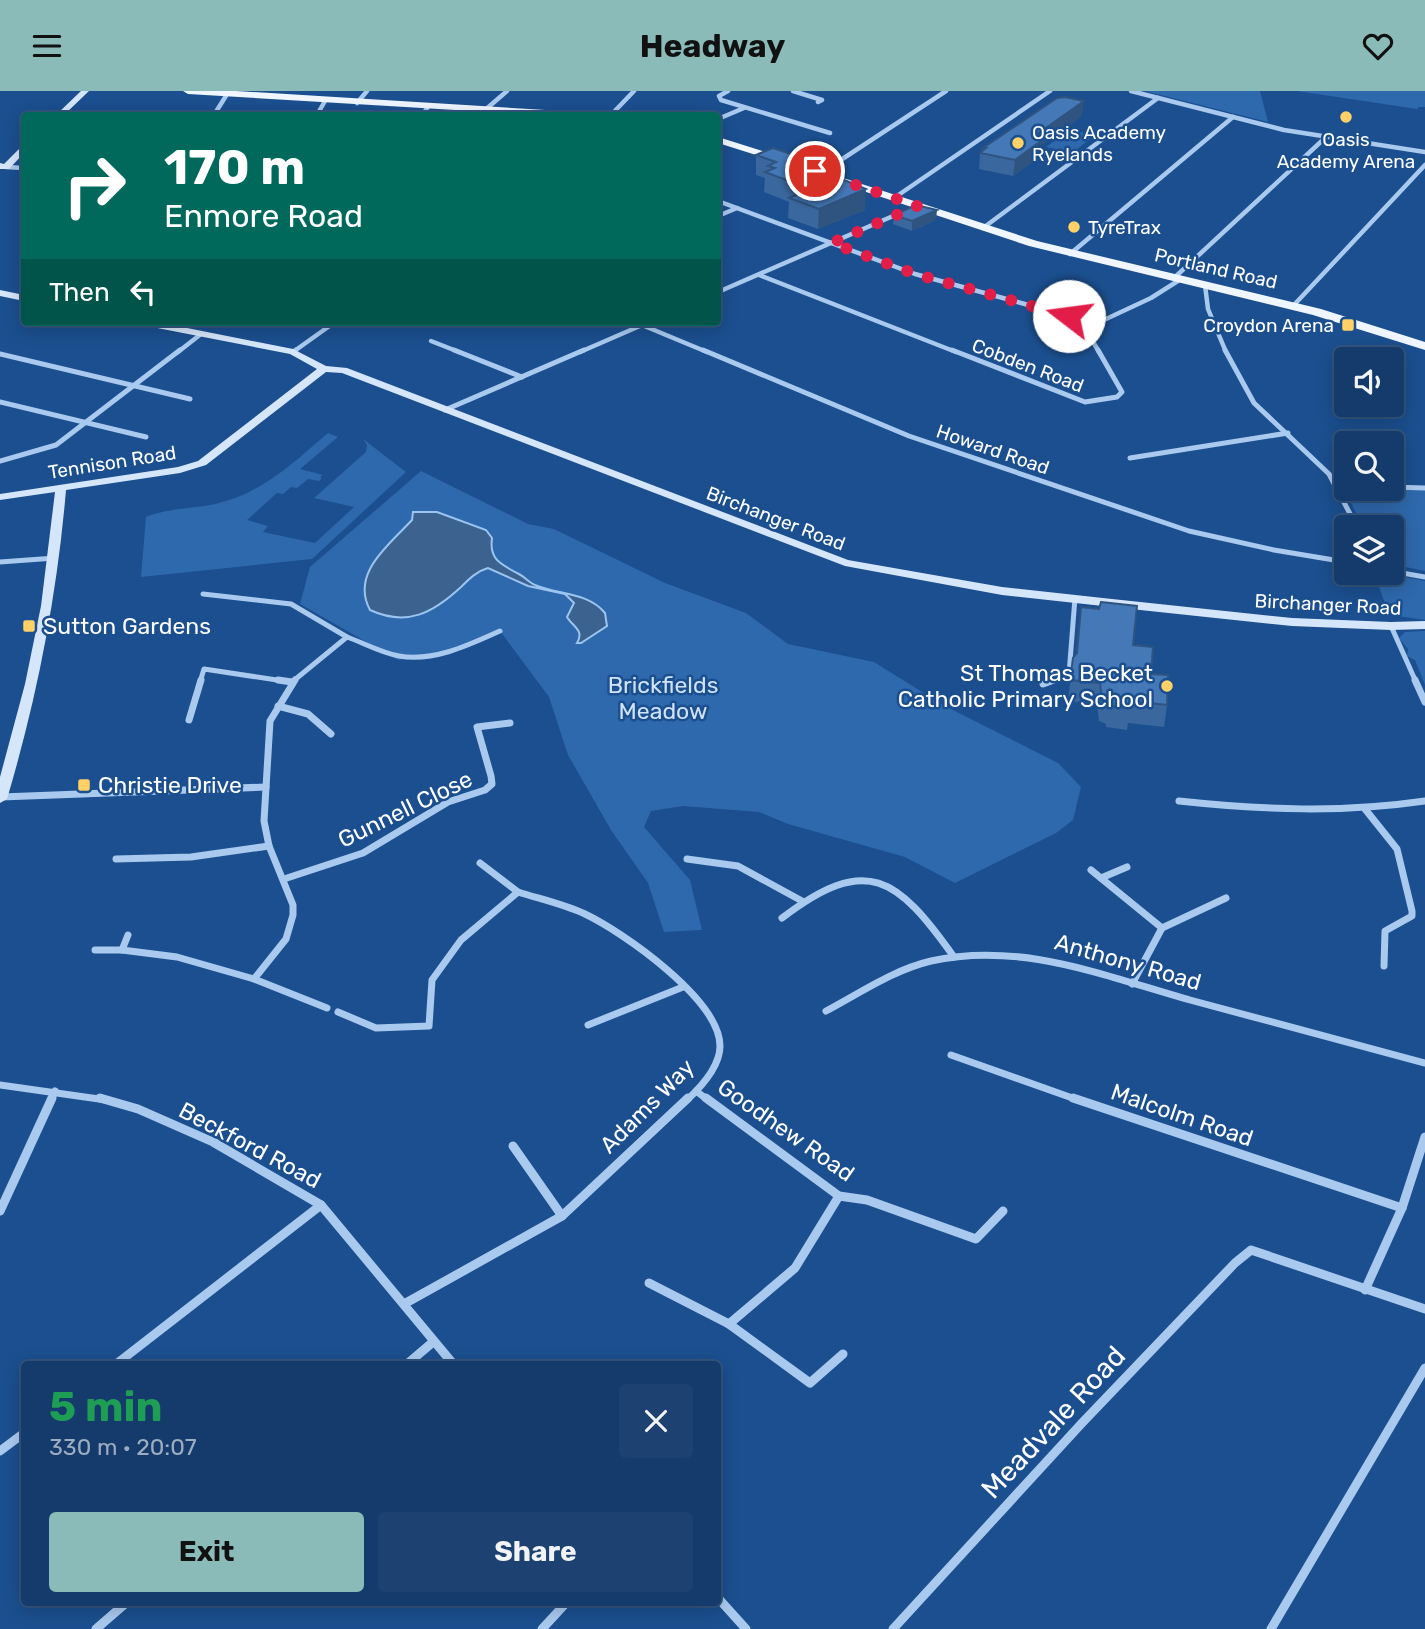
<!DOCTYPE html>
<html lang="en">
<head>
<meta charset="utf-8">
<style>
  :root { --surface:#143b6b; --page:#1d4271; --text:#f1f3f6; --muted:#9dadc1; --line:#33557e; --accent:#8bbbb9 }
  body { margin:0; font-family:Rubik,sans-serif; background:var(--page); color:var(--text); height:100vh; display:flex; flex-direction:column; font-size:26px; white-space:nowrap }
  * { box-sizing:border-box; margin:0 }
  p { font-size:23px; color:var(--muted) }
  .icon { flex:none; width:38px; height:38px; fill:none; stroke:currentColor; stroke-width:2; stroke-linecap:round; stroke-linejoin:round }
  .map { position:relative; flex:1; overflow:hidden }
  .side { position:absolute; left:21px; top:1270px; width:700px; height:245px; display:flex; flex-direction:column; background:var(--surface); border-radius:7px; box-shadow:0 4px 18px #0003,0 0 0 2px var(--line) }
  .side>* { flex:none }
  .hud { position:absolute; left:21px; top:21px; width:700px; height:214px; border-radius:7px; box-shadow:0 4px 18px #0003,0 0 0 2px var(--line); background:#00695c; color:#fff; overflow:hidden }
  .controls { position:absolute; left:1334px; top:256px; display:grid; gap:14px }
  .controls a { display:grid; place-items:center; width:70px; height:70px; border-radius:7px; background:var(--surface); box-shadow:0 4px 18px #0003,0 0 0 2px var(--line); font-size:35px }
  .pin { position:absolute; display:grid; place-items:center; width:60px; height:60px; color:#fff; margin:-30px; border:4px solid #fff; border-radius:50%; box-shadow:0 2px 7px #0007 }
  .me { position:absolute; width:77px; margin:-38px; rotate:285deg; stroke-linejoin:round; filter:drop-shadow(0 0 5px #0008) }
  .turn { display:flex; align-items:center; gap:24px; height:147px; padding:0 28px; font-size:32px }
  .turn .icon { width:91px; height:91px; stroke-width:2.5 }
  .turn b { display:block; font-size:49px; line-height:60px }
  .then { display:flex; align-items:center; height:66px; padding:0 28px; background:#0003; gap:14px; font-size:26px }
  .round { display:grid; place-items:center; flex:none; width:74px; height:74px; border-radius:7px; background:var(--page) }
  .summary { display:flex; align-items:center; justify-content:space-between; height:119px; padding:0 28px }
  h1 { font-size:42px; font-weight:700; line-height:52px; color:#1e9e55 }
  .action { display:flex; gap:14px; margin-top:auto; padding:14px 28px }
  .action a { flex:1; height:80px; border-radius:7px; background:var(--accent); color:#111; font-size:28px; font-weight:700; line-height:80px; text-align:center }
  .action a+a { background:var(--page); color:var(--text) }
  header { display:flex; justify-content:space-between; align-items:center; height:91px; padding:0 28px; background:var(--accent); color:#111; font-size:32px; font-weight:700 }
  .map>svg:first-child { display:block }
  .green { fill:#2e69ad }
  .water { fill:#3c6290; stroke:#9cc4f0; stroke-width:2 }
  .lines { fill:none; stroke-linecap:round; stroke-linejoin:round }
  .street-far3 { stroke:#a9c9ee; stroke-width:4.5 }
  .street-far2 { stroke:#a9c9ee; stroke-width:5 }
  .street-far1 { stroke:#a9c9ee; stroke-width:7 }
  .street { stroke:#a9c9ee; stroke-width:9 }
  .secondary { fill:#d6e6fa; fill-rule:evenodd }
  .primary { fill:#f0f6ff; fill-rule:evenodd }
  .wall { fill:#3a679d }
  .shaded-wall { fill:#305480 }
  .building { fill:#4478b7; stroke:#305480; stroke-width:2 }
  .route { stroke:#e11d48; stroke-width:12; stroke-dasharray:0 21.6 }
  .poi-dot { fill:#ffd166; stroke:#1b4f8f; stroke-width:2.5 }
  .labels { text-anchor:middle; stroke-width:5; stroke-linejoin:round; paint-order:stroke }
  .far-poi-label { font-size:19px; fill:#fff; stroke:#1b4f8f; text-anchor:start }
  .far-street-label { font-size:19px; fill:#fff; stroke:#1b4f8f }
  .poi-label { font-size:23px; fill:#fff; stroke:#1b4f8f; text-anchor:start }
  .park-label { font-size:23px; fill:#cfe3fa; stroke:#1b4f8f }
  .street-label { font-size:23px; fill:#fff; stroke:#1b4f8f }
  .near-street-label { font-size:28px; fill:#fff; stroke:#1b4f8f }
</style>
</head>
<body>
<header><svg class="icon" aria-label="menu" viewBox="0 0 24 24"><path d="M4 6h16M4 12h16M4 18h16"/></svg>Headway<svg class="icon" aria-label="heart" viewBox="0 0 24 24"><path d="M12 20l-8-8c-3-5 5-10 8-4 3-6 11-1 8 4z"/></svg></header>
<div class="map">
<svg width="1425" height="1538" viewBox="0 0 1425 1538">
  <rect width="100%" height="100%" fill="#1b4f8f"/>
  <g class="green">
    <path d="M1145,0H1260L1268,31Z"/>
    <path d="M1297,0H1425V16H1419L1417,18Z"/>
    <path d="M1069,39L1095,44L1072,62L1046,56Z"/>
    <path d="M328,342L338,346L300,378L323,384L320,386L322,387L319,390L308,388L297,397L291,396L283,403L277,402L247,429L268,435L263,441L315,452L354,416L314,407L366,361L367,354L363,348L406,381L312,468L141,486L146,426C167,417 192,418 215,413C261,403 293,372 328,342Z"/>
    <path d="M421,380L528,433L554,438L665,492L746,522L788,553L874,571L943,614L1058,672L1081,696L1073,729L1056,742L955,792L905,766L788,733L759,721L683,715L651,720L644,736L690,789L702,839L664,841L648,792L611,739L568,664L549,606L500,540L444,561L398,569L300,513L310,476Z"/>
    <path d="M1354,399H1425V480L1391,473V436H1363L1346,402Z"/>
    <path d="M1378,481L1425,490V529L1398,525L1388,520L1374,483Z"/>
    <path d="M1425,540V594L1415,569L1407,565L1408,558L1399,547L1405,541Z"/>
  </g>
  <path class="water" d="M413,421H437L486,439L492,447C489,468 500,473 517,482C524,485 528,491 535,494C558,504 588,501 605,522L607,535L581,552H577C585,539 572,535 567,526L574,512L565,503L528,495L488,477C477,480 469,488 461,496C433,522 407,536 370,519C350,482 390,453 412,429Z"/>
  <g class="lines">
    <g class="street-far3">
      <path d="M728,0L719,5L721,9L830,42"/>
      <path d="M793,0L822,9L818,11"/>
      <path d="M1131,0L1284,39L1425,61"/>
      <path d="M357,12L367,0"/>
      <path d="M485,19L507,0"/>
      <path d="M214,24L229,0"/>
      <path d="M317,24L325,10"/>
      <path d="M422,24L428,16"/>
      <path d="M611,24L634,0"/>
      <path d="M718,28L744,17"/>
      <path d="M6,76L24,77"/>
      <path d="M821,82L946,0"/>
      <path d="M894,107L1050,0"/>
      <path d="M718,110L915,183L1094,232"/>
      <path d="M718,125L737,117"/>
      <path d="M983,137L1158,7"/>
      <path d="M1070,163L1233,26"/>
      <path d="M759,184L956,261"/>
      <path d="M1174,187L1326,46"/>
      <path d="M1205,194L1208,218L1226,261"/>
      <path d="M718,201L900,122"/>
      <path d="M1293,215L1425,74"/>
      <path d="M642,234L707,261"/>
      <path d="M431,250L459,261"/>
      <path d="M178,261L201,243"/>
      <path d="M293,261L335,231"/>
      <path d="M580,261L649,231"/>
      <path d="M1099,261L1089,244L1091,235L1151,207L1181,188"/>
    </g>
    <g class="street-far2">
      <path d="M454,259L522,286"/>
      <path d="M703,259L909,345L1189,440L1274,459L1346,471"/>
      <path d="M952,259L1085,311L1117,306L1122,301L1098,259"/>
      <path d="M1225,259L1254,312L1329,383L1357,436"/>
      <path d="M293,261L296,259"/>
      <path d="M0,263L190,308"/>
      <path d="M0,311L146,346"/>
      <path d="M445,319L584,259"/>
      <path d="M1130,367L1288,342"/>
      <path d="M0,370L56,354L180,259"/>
      <path d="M1391,396L1425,397"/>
      <path d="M0,471L55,467"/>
      <path d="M1391,480L1425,486"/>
      <path d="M203,503L291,513L347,546"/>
      <path d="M1391,535L1416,591"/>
      <path d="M200,591L204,578L290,591"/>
      <path d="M292,591L347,546C364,552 381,562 399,565C434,571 469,554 500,540"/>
      <path d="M1049,591L1069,583L1075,507"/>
    </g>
    <g class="street-far1">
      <path d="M278,589L292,591"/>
      <path d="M1415,589L1425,611"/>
      <path d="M1043,593L1054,589"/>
      <path d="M278,615L308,623L331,643"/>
      <path d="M189,629L201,589"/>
      <path d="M1,706L266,696"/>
      <path d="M1179,710C1262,719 1343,722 1425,710"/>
      <path d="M1365,718L1397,758L1412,820V825L1385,840L1384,875"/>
      <path d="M116,768L191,766L269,755"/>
      <path d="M687,768L738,775L802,810"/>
      <path d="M480,772L518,801"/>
      <path d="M1091,779L1162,837"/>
      <path d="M1101,787L1127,776"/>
      <path d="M284,788L363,762L448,711L485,699L492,693L491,685L477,636L510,632"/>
      <path d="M782,827C867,762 897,786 954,866"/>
      <path d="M128,844L122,859L177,866L254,888L286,848L293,824V814L269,755L264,730L270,630L295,589"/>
      <path d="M95,859H122"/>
      <path d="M254,888L327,917"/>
      <path d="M1132,893L1162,837L1226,807"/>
      <path d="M826,920C860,902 893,879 931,870C1021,850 1104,885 1190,909C1268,930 1346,951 1425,972"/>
      <path d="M338,921L376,937L429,935L432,889L461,849L518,801C540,808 563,813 585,823C623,841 720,909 720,955C720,976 701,996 687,1009"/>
      <path d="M588,934L683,896"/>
      <path d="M951,964L1078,1009"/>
      <path d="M0,994L106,1009"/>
      <path d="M696,1000L708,1009"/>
      <path d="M51,1009L55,1000"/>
    </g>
    <g class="street">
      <path d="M100,1007L138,1018L213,1051L321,1114L454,1274"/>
      <path d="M706,1007L839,1105L867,1109L976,1148L1003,1120"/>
      <path d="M1073,1007L1402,1117"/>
      <path d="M513,1055L562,1125"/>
      <path d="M839,1105L795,1177L729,1233L810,1292L843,1263"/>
      <path d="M0,1120L52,1007"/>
      <path d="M649,1192L729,1233"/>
      <path d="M1365,1199L1402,1117L1425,1046"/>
      <path d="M404,1213L562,1125L688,1007"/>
      <path d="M115,1274L321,1114"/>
      <path d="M406,1274L433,1251"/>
      <path d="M0,1360L24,1342"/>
      <path d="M718,1507L746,1538"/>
      <path d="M96,1538L126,1512"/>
      <path d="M542,1538L566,1512"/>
      <path d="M893,1538L1082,1332L1235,1172L1251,1159L1425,1218"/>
      <path d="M1271,1538L1425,1277"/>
    </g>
    <g class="secondary">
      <path d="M81,0H89L64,24H56Z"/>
      <path d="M21,56H24V62L9,78H0V72L4,73Z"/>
      <path d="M0,199L24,204V210L0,205Z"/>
      <path d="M137,231H157L293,258L326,275L347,277L848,469L1002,496L1112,508L1292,527L1391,531L1425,530V538L1391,539L1292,535L1112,516L1002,504L845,475L342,282L326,281L206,374L180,382L66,399C57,505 37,607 7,708L0,712V686L25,593L41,515L55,401L0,409V403L178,376L198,370L317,278L290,263L142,234Z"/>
    </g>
    <g class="primary">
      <path d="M183,0H236L579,21L584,24H538L188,3Z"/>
      <path d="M718,46L785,67L786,69L781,72L718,52Z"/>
      <path d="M837,85L1037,150L1321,218L1425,251V259L1313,224L1029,155L833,90V86Z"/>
    </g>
  </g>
  <g class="wall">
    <path d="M1082,25L1040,55L1039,66L1013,85L979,78L980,62L982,60L983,57Z"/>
    <path d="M756,64L815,71V77L865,119L818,138L788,127L789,111L764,101L765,87L756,84Z"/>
    <path d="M894,124L936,129L912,140L893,133Z"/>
    <path d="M1081,516L1133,554L1151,583L1167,614L1164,636L1128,632L1127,639L1106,636V633L1099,630L1097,614L1068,610L1073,567L1076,563Z"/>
  </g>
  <g class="shaded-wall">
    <path d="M1084,10L1082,25L1040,55L1039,66L1013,85L1015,69L1033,46Z"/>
    <path d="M866,98L865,119L818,138L819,118Z"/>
    <path d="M937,119L936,129L912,140V130Z"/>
  </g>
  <g class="building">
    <path d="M1065,6L1084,10L1033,46L1041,50L1015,69L980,62L986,57H983L1057,7Z"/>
    <path d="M773,57L815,71L808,74L866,98L819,118L789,107L810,98L765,81L775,77L768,75L776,71L756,64Z"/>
    <path d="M916,114L937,119L912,130L894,124Z"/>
    <path d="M1101,511L1137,515L1133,554L1153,556L1151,583L1168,584L1167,614L1131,610V617L1109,615V612L1102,609L1100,592L1070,589L1073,567L1077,562L1081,516L1099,518Z"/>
  </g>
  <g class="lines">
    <path class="route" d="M815,80L917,115L832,152L915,183L1069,225"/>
  </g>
  <g class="poi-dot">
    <circle cx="1346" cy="26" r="7"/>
    <circle cx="1018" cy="52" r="7"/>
    <circle cx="1074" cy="136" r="7"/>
    <rect x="1341" y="227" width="14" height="14" rx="3.5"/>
    <rect x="22" y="528" width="14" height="14" rx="3.5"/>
    <circle cx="1167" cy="595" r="7"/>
    <rect x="77" y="687" width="14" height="14" rx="3.5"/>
  </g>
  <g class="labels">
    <g class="far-poi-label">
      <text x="1032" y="48">Oasis Academy<tspan x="1032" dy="22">Ryelands</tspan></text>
      <text x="1346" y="55" text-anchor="middle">Oasis<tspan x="1346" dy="22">Academy Arena</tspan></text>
      <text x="1088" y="143">TyreTrax</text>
      <text x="1334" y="241" text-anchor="end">Croydon Arena</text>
    </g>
    <g class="far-street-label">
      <text transform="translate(1216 177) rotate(13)" y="7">Portland Road</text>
      <text transform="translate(1028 274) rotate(21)" y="7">Cobden Road</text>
      <text transform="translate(993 358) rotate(19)" y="7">Howard Road</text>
      <text transform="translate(112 371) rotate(-9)" y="7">Tennison Road</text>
      <text transform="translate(776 427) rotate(21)" y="7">Birchanger Road</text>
      <text transform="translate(1328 513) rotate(3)" y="7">Birchanger Road</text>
    </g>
    <g class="poi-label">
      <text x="43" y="543">Sutton Gardens</text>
      <text x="1153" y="590" text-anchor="end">St Thomas Becket<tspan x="1153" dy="26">Catholic Primary School</tspan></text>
      <text x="98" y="702">Christie Drive</text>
    </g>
    <g class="park-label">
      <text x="663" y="602">Brickfields<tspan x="663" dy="26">Meadow</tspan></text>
    </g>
    <g class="street-label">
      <text transform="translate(405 718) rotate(-26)" y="8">Gunnell Close</text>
      <text transform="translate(1128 871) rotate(16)" y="8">Anthony Road</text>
      <text transform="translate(647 1015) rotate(-45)" y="8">Adams Way</text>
      <text transform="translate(1182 1024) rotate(19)" y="8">Malcolm Road</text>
      <text transform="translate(786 1039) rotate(35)" y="8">Goodhew Road</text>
      <text transform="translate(250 1054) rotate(28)" y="8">Beckford Road</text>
    </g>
    <g class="near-street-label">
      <text transform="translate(1053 1331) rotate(-47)" y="10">Meadvale Road</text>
    </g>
  </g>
</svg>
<div class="controls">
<a><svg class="icon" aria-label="sound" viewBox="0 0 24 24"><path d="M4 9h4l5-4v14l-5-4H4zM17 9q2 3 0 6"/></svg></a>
<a><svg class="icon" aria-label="search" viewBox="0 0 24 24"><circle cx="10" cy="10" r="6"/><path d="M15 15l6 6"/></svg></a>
<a><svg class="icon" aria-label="layers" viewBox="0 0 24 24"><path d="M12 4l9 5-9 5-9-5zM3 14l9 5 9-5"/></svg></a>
</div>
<div class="pin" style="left:815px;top:80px;background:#d93025"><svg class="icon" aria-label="arrive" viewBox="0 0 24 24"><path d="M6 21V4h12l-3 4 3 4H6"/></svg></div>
<svg class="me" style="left:1069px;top:225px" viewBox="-20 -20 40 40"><circle r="19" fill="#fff"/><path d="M0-13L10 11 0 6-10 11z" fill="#e11d48"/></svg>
<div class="hud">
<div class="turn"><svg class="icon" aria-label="right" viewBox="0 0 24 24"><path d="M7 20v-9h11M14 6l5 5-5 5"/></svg><div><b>170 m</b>Enmore Road</div></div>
<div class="then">Then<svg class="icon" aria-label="left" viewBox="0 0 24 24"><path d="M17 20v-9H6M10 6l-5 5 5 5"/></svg></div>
</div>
<section class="side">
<div class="summary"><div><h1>5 min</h1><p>330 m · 20:07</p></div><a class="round"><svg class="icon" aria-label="close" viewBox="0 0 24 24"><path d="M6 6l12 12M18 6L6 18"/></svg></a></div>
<div class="action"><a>Exit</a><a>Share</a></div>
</section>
</div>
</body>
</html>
